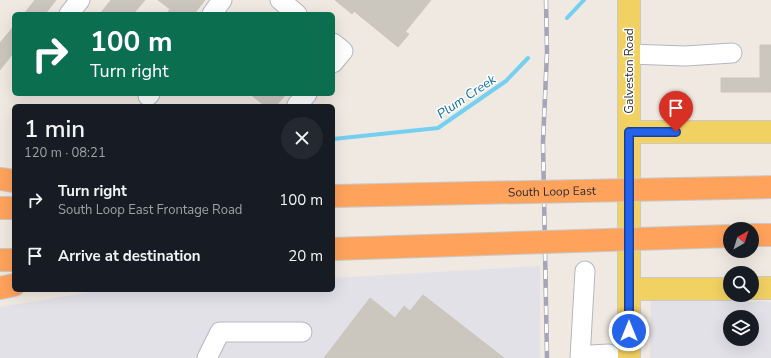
<!DOCTYPE html>
<html lang="en">
<head>
<meta charset="utf-8">
<style>
  :root { --surface:#171b24; --page:#242831; --text:#f1f3f6; --muted:#9ea1a6 }
  body { margin:0; font-family:"Nunito Sans",sans-serif; background:var(--page); color:var(--text); height:100vh; display:flex; flex-direction:column; font-size:15px; white-space:nowrap }
  * { box-sizing:border-box; margin:0 }
  p { font-size:13px; color:var(--muted) }
  .icon { flex:none; width:22px; height:22px; fill:none; stroke:currentColor; stroke-width:2; stroke-linecap:round; stroke-linejoin:round }
  .map { position:relative; flex:1; overflow:hidden }
  .sheet { position:absolute; left:12px; top:104px; width:323px; height:188px; display:flex; flex-direction:column; background:var(--surface); border-radius:6px; box-shadow:0 4px 16px #0002 }
  .sheet>* { flex:none }
  .hud { position:absolute; left:12px; top:12px; width:323px; height:84px; border-radius:6px; box-shadow:0 4px 16px #0002; background:#0b6e4f; color:#fff; overflow:hidden }
  .needle { width:26px; rotate:39deg }
  .tools { position:absolute; left:723px; top:222px; display:grid; gap:8px }
  .tools a { display:grid; place-items:center; width:36px; height:36px; border-radius:50%; background:var(--surface); box-shadow:0 4px 16px #0002; font-size:20px }
  .pin { position:absolute; display:grid; place-items:center; width:34px; height:34px; color:#fff; margin:-41px -17px; border-radius:50% 50% 50% 0; rotate:-45deg; box-shadow:0 0 4px #0007 }
  .pin .icon { rotate:45deg }
  .me { position:absolute; width:44px; margin:-22px; rotate:0deg; stroke-linejoin:round; filter:drop-shadow(0 0 3px #0008) }
  .turn { display:flex; align-items:center; gap:14px; height:84px; padding:0 12px; font-size:18px }
  .turn .icon { width:52px; height:52px; stroke-width:2.5 }
  .turn b { display:block; font-size:28px; line-height:34px }
  .round { display:grid; place-items:center; flex:none; width:42px; height:42px; border-radius:21px; background:var(--page) }
  .overview { display:flex; align-items:center; justify-content:space-between; height:68px; padding:0 12px }
  h1 { font-size:24px; font-weight:600; line-height:30px }
  ul { padding:0; list-style:none }
  li { display:flex; align-items:center; gap:12px; height:56px; padding:0 12px }
  li div { flex:1 }
  li b { display:block; font-size:15px }
  li em { font-style:normal }
  .map>svg:first-child { display:block }
  .industrial { fill:#e3e1e8; fill-rule:evenodd }
  .lines { fill:none; stroke-linecap:round; stroke-linejoin:round }
  .stream { stroke:#75cff0; stroke-width:4 }
  .building { fill:#cbc7bf; stroke:#cbc5ba }
  .minor-casing { stroke:#b4b7c1; stroke-width:21 }
  .major-casing { stroke:#c9c9c9; stroke-width:24 }
  .highway-casing { stroke:#c9c9c9; stroke-width:24 }
  .minor { stroke:#fff; stroke-width:19 }
  .major { stroke:#f2d163; stroke-width:22 }
  .highway { stroke:#ffa35c; stroke-width:22 }
  .rail-casing { stroke:#a3a6b8; stroke-width:4.5 }
  .rail { stroke:#fff; stroke-width:3; stroke-dasharray:9; stroke-linecap:butt }
  .highway-bridge-casing { stroke:#c9c9c9; stroke-width:24; stroke-linecap:butt }
  .highway-bridge { stroke:#ffa35c; stroke-width:22 }
  .route-casing { stroke:#184099; stroke-width:10 }
  .route { stroke:#2563eb; stroke-width:7 }
  .labels { text-anchor:middle; stroke-width:3; stroke-linejoin:round; paint-order:stroke }
  .street-label { font-size:12px; fill:#2e2e2e; stroke:#fff }
  .water-label { font-size:13px; font-style:italic; fill:#0d6fa3; stroke:#fff }
</style>
</head>
<body>
<div class="map">
<svg width="771" height="358" viewBox="0 0 771 358">
  <rect width="100%" height="100%" fill="#efe9e1"/>
  <g class="industrial">
    <path d="M540,266V358H0V307L91,292L127,290H333V278Z"/>
    <path d="M651,299L771,302V358H650ZM730,317H752V339H730Z"/>
  </g>
  <g class="lines">
    <g class="stream">
      <path d="M567,18L584,0"/>
      <path d="M333,139L438,128L506,81L528,58"/>
    </g>
  </g>
  <g class="building">
    <path d="M35,0H56L45,14H24Z"/>
    <path d="M111,0H145L133,14H100Z"/>
    <path d="M158,0H205L194,14H167L170,9Z"/>
    <path d="M335,0H431L405,32L409,34L398,47L354,11L352,14Z"/>
    <path d="M14,26V52L0,70V43Z"/>
    <path d="M760,45H771V92H721V78H760Z"/>
    <path d="M250,94H286L276,106H265Z"/>
    <path d="M423,295L504,358H324L370,298L395,318L404,306L410,311Z"/>
  </g>
  <g class="lines">
    <g class="minor-casing">
      <g id="minor">
        <path d="M280,0L297,14"/>
        <path d="M69,14L80,0"/>
        <path d="M212,14L222,0"/>
        <path d="M333,43L343,51L333,63"/>
        <path d="M629,54L685,56L732,53"/>
        <path d="M148,96L150,94"/>
        <path d="M297,105L307,94"/>
        <path d="M207,358L220,332H302"/>
        <path d="M580,358L585,271"/>
        <path d="M587,358L591,355L609,354L613,358"/>
      </g>
    </g>
    <g class="major-casing">
      <g id="major">
        <path d="M629,132H771"/>
        <path d="M752,288H771"/>
        <path d="M629,289H730"/>
        <path d="M629,358V0"/>
      </g>
    </g>
    <g class="highway-casing">
      <g id="highway">
        <path d="M0,179L14,181"/>
        <path d="M0,208H14"/>
        <path d="M752,235H771"/>
        <path d="M0,260H14"/>
        <path d="M0,288L14,285"/>
      </g>
    </g>
    <use href="#minor" class="minor"/>
    <use href="#major" class="major"/>
    <use href="#highway" class="highway"/>
    <g class="rail-casing">
      <path id="rail" d="M546,0L547,52L543,142L547,358"/>
    </g>
    <use href="#rail" class="rail"/>
    <g class="highway-bridge-casing">
      <g id="highway-bridge">
        <path id="s1" d="M333,196L771,187"/>
        <path d="M333,249L730,236"/>
      </g>
    </g>
    <use href="#highway-bridge" class="highway-bridge"/>
  </g>
  <g class="lines">
    <g class="route-casing">
      <path id="route" d="M629,331V132H676"/>
    </g>
    <use href="#route" class="route"/>
  </g>
  <g class="labels">
    <g class="street-label">
      <text transform="translate(629 71) rotate(-90)" y="4">Galveston Road</text>
      <text dy="4" stroke="none"><textPath href="#s1" startOffset="219">South Loop East</textPath></text>
    </g>
    <g class="water-label">
      <text transform="translate(466 96) rotate(-34)" y="5">Plum Creek</text>
    </g>
  </g>
</svg>
<div class="tools">
<a><svg class="needle" viewBox="-14 -14 28 28"><path d="M0-13l5 13h-10z" fill="#e53935"/><path d="M0 13l5-13h-10z" fill="#9ea1a6"/></svg></a>
<a><svg class="icon" aria-label="search" viewBox="0 0 24 24"><circle cx="10" cy="10" r="6"/><path d="M15 15l6 6"/></svg></a>
<a><svg class="icon" aria-label="layers" viewBox="0 0 24 24"><path d="M12 4l9 5-9 5-9-5zM3 14l9 5 9-5"/></svg></a>
</div>
<div class="pin" style="left:676px;top:132px;background:#d93025"><svg class="icon" aria-label="arrive" viewBox="0 0 24 24"><path d="M6 21V4h12l-3 4 3 4H6"/></svg></div>
<svg class="me" style="left:629px;top:331px" viewBox="-20 -20 40 40"><circle r="17" fill="#2563eb" stroke="#fff" stroke-width="3"/><path d="M0-11L8 9 0 5-8 9z" fill="#fff"/></svg>
<div class="hud">
<div class="turn"><svg class="icon" aria-label="right" viewBox="0 0 24 24"><path d="M7 20v-9h11M14 6l5 5-5 5"/></svg><div><b>100 m</b>Turn right</div></div>
</div>
<section class="sheet">
<div class="overview"><div><h1>1 min</h1><p>120 m · 08:21</p></div><a class="round"><svg class="icon" aria-label="close" viewBox="0 0 24 24"><path d="M6 6l12 12M18 6L6 18"/></svg></a></div>
<ul>
<li><svg class="icon" aria-label="right" viewBox="0 0 24 24"><path d="M7 20v-9h11M14 6l5 5-5 5"/></svg><div><b>Turn right</b><p>South Loop East Frontage Road</p></div><em>100 m</em></li>
<li><svg class="icon" aria-label="arrive" viewBox="0 0 24 24"><path d="M6 21V4h12l-3 4 3 4H6"/></svg><div><b>Arrive at destination</b></div><em>20 m</em></li>
</ul>
</section>
</div>
</body>
</html>
